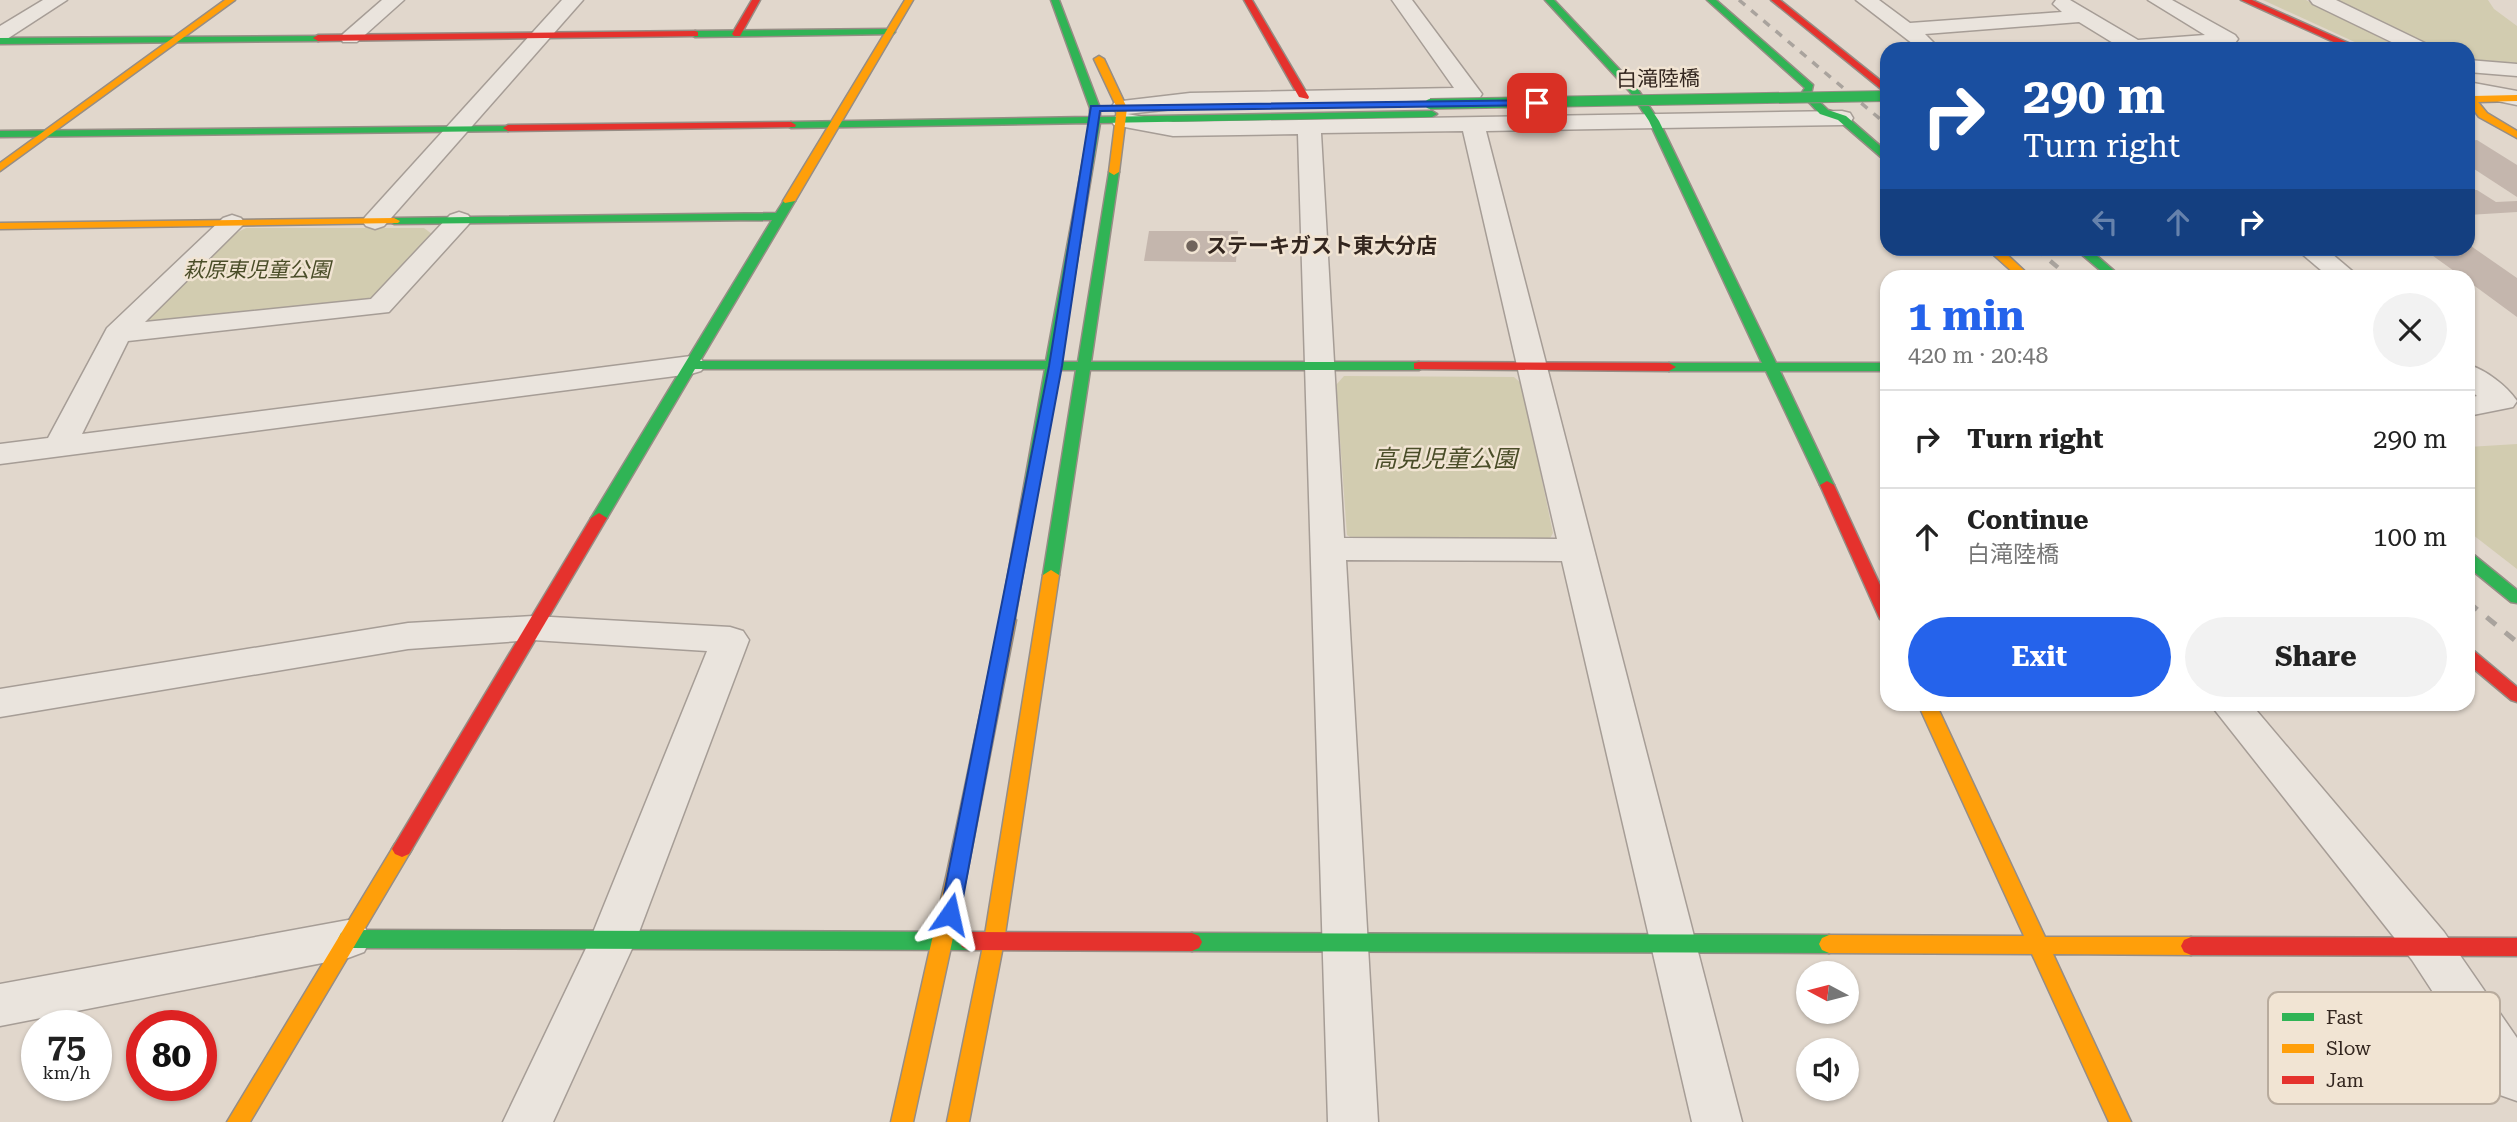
<!DOCTYPE html>
<html lang="en">
<head>
<meta charset="utf-8">
<style>
  :root { --surface:#fff; --page:#f2f2f2; --text:#222; --muted:#767676; --line:#e0e0e0; --accent:#2563eb }
  body { margin:0; font-family:"Roboto Serif","Noto Sans JP",serif; background:var(--page); color:var(--text); height:100vh; display:flex; flex-direction:column; font-size:26px; white-space:nowrap }
  * { box-sizing:border-box; margin:0 }
  p { font-size:23px; color:var(--muted) }
  .icon { flex:none; width:38px; height:38px; fill:none; stroke:currentColor; stroke-width:2; stroke-linecap:round; stroke-linejoin:round }
  .map { position:relative; flex:1; overflow:hidden }
  .sheet { position:absolute; left:1880px; top:270px; width:595px; height:441px; display:flex; flex-direction:column; background:var(--surface); border-radius:21px; box-shadow:0 2px 5px #0004 }
  .sheet>* { flex:none }
  .banner { position:absolute; left:1880px; top:42px; width:595px; height:214px; border-radius:21px; box-shadow:0 2px 5px #0004; background:#1a4fa0; color:#fff; overflow:hidden }
  .needle { width:46px; rotate:277deg }
  .tools { position:absolute; left:1796px; top:961px; display:grid; gap:14px }
  .tools a { display:grid; place-items:center; width:63px; height:63px; border-radius:50%; background:var(--surface); box-shadow:0 2px 5px #0004; font-size:35px }
  .speed { position:absolute; left:21px; top:1010px; display:flex; gap:14px; font-size:35px; font-weight:700; text-align:center }
  .speed>* { display:grid; place-content:center; width:91px; height:91px; border-radius:50%; background:var(--surface); box-shadow:0 2px 5px #0004; line-height:1 }
  .speed small { font-size:18px; font-weight:400 }
  .speed .limit { border:10px solid #d22; background:#fff; color:#111 }
  .pin { position:absolute; display:grid; place-items:center; width:60px; height:60px; color:#fff; margin:-30px; border-radius:14px; box-shadow:0 4px 10px #0006 }
  .me { position:absolute; width:77px; margin:-38px; rotate:11deg; stroke-linejoin:round; filter:drop-shadow(0 0 5px #0008) }
  .turn { display:flex; align-items:center; gap:24px; height:147px; padding:0 28px; font-size:32px }
  .turn .icon { width:91px; height:91px; stroke-width:2.5 }
  .turn b { display:block; font-size:49px; line-height:60px }
  .lanes { display:flex; align-items:center; height:66px; padding:0 28px; background:#0003; justify-content:center; gap:35px; direction:ltr }
  .lanes .off { opacity:.35 }
  .round { display:grid; place-items:center; flex:none; width:74px; height:74px; border-radius:37px; background:var(--page) }
  .summary { display:flex; align-items:center; justify-content:space-between; height:119px; padding:0 28px }
  h1 { font-size:42px; font-weight:700; line-height:52px; color:var(--accent) }
  .action { display:flex; gap:14px; margin-top:auto; padding:14px 28px }
  .action a { flex:1; height:80px; border-radius:42px; background:var(--accent); color:#fff; font-size:28px; font-weight:700; line-height:80px; text-align:center }
  .action a+a { background:var(--page); color:var(--text) }
  ul { padding:0; list-style:none }
  li { display:flex; align-items:center; gap:21px; height:98px; padding:0 28px; border-top:2px solid var(--line) }
  li div { flex:1 }
  li b { display:block; font-size:26px }
  li em { font-style:normal }
  .map>svg:first-child { display:block }
  .green { fill:#d2ccb0 }
  .building { fill:#c4b6ad }
  .lines { fill:none; stroke-linecap:round; stroke-linejoin:round }
  .street-casing { stroke:#a69d96; stroke-width:3 }
  .fast-casing { stroke:#968d85; stroke-width:3 }
  .slow-casing { stroke:#968d85; stroke-width:3 }
  .jam-casing { stroke:#968d85; stroke-width:3 }
  .street { fill:#eae4dd; fill-rule:evenodd }
  .fast { fill:#30b455; fill-rule:evenodd }
  .slow { fill:#ff9f0a; fill-rule:evenodd }
  .jam { fill:#e5322d; fill-rule:evenodd }
  .rail-far2 { stroke:#a9a39d; stroke-width:3.5; stroke-dasharray:8 8; stroke-linecap:butt }
  .rail-far1 { stroke:#a9a39d; stroke-width:4.5; stroke-dasharray:10 10; stroke-linecap:butt }
  .rail { stroke:#a9a39d; stroke-width:5; stroke-dasharray:12 12; stroke-linecap:butt }
  .fast-bridge-casing { stroke:#968d85; stroke-width:12; stroke-linecap:butt }
  .fast-bridge { stroke:#30b455; stroke-width:10 }
  .route { fill:#2563eb; stroke:#184099; stroke-width:2 }
  .poi-dot { fill:#70645c; stroke:#f1e4d3; stroke-width:2.5 }
  .labels { text-anchor:middle; stroke-width:5; stroke-linejoin:round; paint-order:stroke }
  .far-street-label { font-size:21px; fill:#33261f; stroke:#f1e4d3 }
  .far-poi-label { font-size:21px; font-weight:bold; fill:#33261f; stroke:#f1e4d3; text-anchor:start }
  .far-park-label { font-size:21px; font-style:italic; fill:#4a4d28; stroke:#f1e4d3 }
  .park-label { font-size:24px; font-style:italic; fill:#4a4d28; stroke:#f1e4d3 }
  .key { fill:#f1e4d3; stroke:#b8ab9d; stroke-width:2 }
  .key-label { font-size:19px; fill:#33261f }
</style>
</head>
<body>
<div class="map">
<svg width="2517" height="1122" viewBox="0 0 2517 1122">
  <rect width="100%" height="100%" fill="#e1d7cc"/>
  <g class="green">
    <path d="M2263,0H2306L2402,49H2370Z"/>
    <path d="M2331,0H2488L2494,9L2517,26V63L2468,59V49H2437Z"/>
    <path d="M246,228H424L432,234L371,300L152,324L143,320L232,235Z"/>
    <path d="M1344,376L1514,377L1522,384L1553,533L1548,542H1358L1347,535L1336,385Z"/>
    <path d="M2517,444V569L2468,531V447Z"/>
  </g>
  <g class="building">
    <path d="M2477,140L2517,165V197L2468,165V141Z"/>
    <path d="M2468,190H2477L2496,202L2517,201V212L2468,215Z"/>
    <path d="M1149,231H1238L1236,262L1144,261Z"/>
    <path d="M2468,244L2517,278V317L2468,281V276H2461L2422,248H2468Z"/>
  </g>
  <g class="lines">
    <g class="street-casing">
      <g id="street">
        <path d="M43,0H67L7,39L0,41V26Z"/>
        <path d="M382,0H404L357,42H343L340,38L343,34Z"/>
        <path d="M562,0H583L384,226L375,229L366,226L362,221L366,216Z"/>
        <path d="M1392,0H1412L1482,94L1479,99L1190,107L1127,114L1173,122L1842,111L1850,113L1853,118L1850,123L1842,125L1486,131L1742,1122H1692L1562,561L1346,560L1378,1122H1328L1298,134L1173,136L1114,125L1111,120L1119,114L1111,108L1114,103L1122,101L1190,93L1454,88ZM1463,131L1557,539L1344,538L1321,133Z"/>
        <path d="M1856,0H1879L1910,23L2062,12L2053,4L2056,0H2070L2138,40L2205,35L2148,0H2172L2235,35L2238,39L2235,43L2183,49H2123L2079,22L1925,34L1934,43L1931,47H1917Z"/>
        <path d="M2310,0H2336L2429,45L2432,49H2406L2313,4Z"/>
        <path d="M2468,60L2517,64V76L2468,72Z"/>
        <path d="M2468,82L2517,91V105L2468,95Z"/>
        <path d="M459,212L468,215L472,220L468,225L389,312L128,341L82,434L691,356L701,359L706,365L701,371L691,374L0,464V444L48,438L107,328L223,218L232,215L241,218L245,223L145,322L371,299L450,215Z"/>
        <path d="M2295,248H2325L2358,276H2328Z"/>
        <path d="M2468,365C2485,369 2507,386 2517,401L2513,407L2468,416V398L2477,396L2468,388Z"/>
        <path d="M533,616L730,627L743,631L749,640L636,940L553,1122H503L590,940L707,651L533,640L408,649L0,717V689L408,623Z"/>
        <path d="M2210,704H2251L2444,932L2517,1038V1101L2500,1095L2412,960Z"/>
        <path d="M348,920L364,926L371,939L364,952L348,958L0,1026V984Z"/>
      </g>
    </g>
    <g class="fast-casing">
      <g id="fast">
        <path d="M1051,0H1059L1100,108V117L1432,111L1437,114L1432,117L1100,123L1060,362H1078L1109,172L1114,169L1119,172L1091,362H1419L1426,366L1419,370H1090L1059,575L1051,580L1043,575L1076,370H1058L1014,624H1002L1000,620L1045,369H695L607,518L599,523L591,518L772,220L394,224L388,221L394,218L776,213L785,199L789,198L795,201L700,361H1046L1090,123L791,128L786,125L791,122L1090,117V108Z"/>
        <path d="M1545,0H1554L1637,88L1659,121L1776,363H1886V371H1780L1834,485L1832,488H1822L1820,485L1766,371H1669L1662,367L1669,363H1762L1649,121L1630,92Z"/>
        <path d="M1707,0H1716L1813,85L1811,94L1828,110L1846,116L1886,151V159L1882,158L1838,120L1820,114L1801,94L1805,88Z"/>
        <path d="M890,29L895,32L893,34L695,37L690,34L695,31Z"/>
        <path d="M321,36V40L318,41L0,44V38Z"/>
        <path d="M512,126L513,128L508,131L0,137V131Z"/>
        <path d="M2074,248H2088L2120,276H2107Z"/>
        <path d="M2468,554L2474,555L2517,590V603L2511,602L2468,567Z"/>
        <path d="M348,930L969,932L976,935L979,941L976,947L969,950L348,948L341,945L338,939L341,933Z"/>
        <path d="M1192,933L1829,935L1836,938L1839,944L1836,950L1829,953L1192,951L1185,948L1182,942L1185,936Z"/>
      </g>
    </g>
    <g class="slow-casing">
      <g id="slow">
        <path d="M225,0H235L0,171V163Z"/>
        <path d="M905,0H913L795,201L785,203L783,201Z"/>
        <path d="M1099,56L1104,59L1127,108L1119,172L1114,175L1109,172L1117,108L1094,59Z"/>
        <path d="M2468,93L2473,96L2517,95V101L2478,102L2487,113L2517,131V138L2479,117L2468,102Z"/>
        <path d="M394,218L400,221L398,223L0,229V223Z"/>
        <path d="M1986,248H2000L2030,276H2017Z"/>
        <path d="M1051,570L1059,575L1004,941L969,1122H947L984,941L1043,575Z"/>
        <path d="M1008,614L1016,620L967,873L913,1122H891L947,873L1000,620Z"/>
        <path d="M1918,704H1936L2045,937H2191L2198,940L2201,946L2198,952L2191,955L2053,954L2131,1122H2109L2032,954L1829,953L1822,950L1819,944L1822,938L1829,935L2024,936Z"/>
        <path d="M402,841L409,844L412,849L409,854L250,1122H227L395,844Z"/>
      </g>
    </g>
    <g class="jam-casing">
      <g id="jam">
        <path d="M752,0H760L740,36H734L732,34Z"/>
        <path d="M1244,0H1252L1309,97L1308,99L1299,97Z"/>
        <path d="M1771,0H1780L1886,85V93Z"/>
        <path d="M2241,0H2252L2362,49H2349Z"/>
        <path d="M695,31L698,32V36L318,41L313,38L318,35Z"/>
        <path d="M791,122L796,125L795,127L508,131L503,128L508,125Z"/>
        <path d="M1419,362L1669,363L1676,367L1669,371L1414,369V363Z"/>
        <path d="M1827,481L1834,485L1886,598V620L1880,619L1878,615L1820,485Z"/>
        <path d="M599,513L607,518L409,854L402,857L395,854L392,849L395,844L591,518Z"/>
        <path d="M2468,649L2474,651L2517,687V702L2511,700L2468,664Z"/>
        <path d="M969,932L1192,933L1199,936L1202,942L1199,948L1192,951L969,950L962,947L959,941L962,935Z"/>
        <path d="M2191,937L2517,938V956L2191,955L2184,952L2181,946L2184,940Z"/>
      </g>
    </g>
    <use href="#street" class="street"/>
    <use href="#fast" class="fast"/>
    <use href="#slow" class="slow"/>
    <use href="#jam" class="jam"/>
    <path class="rail-far2" d="M1739,0L1886,124"/>
    <path class="rail-far1" d="M2035,248L2068,276"/>
    <path class="rail" d="M2468,602L2517,642"/>
    <g class="fast-bridge-casing">
      <path id="fast-bridge" d="M1430,104L1886,96"/>
    </g>
    <use href="#fast-bridge" class="fast-bridge"/>
  </g>
  <path class="route" d="M1537,100H1541V105L1100,111L1062,366L960,914L957,920L950,922L943,920L940,914L1049,366L1091,106Z"/>
  <circle class="poi-dot" cx="1192" cy="246" r="7"/>
  <g class="labels">
    <g class="far-street-label">
      <text transform="translate(1658 79) rotate(-1)" y="7">白滝陸橋</text>
    </g>
    <g class="far-poi-label">
      <text x="1206" y="253">ステーキガスト東大分店</text>
    </g>
    <g class="far-park-label">
      <text x="257" y="277">萩原東児童公園</text>
    </g>
    <g class="park-label">
      <text x="1445" y="467">高見児童公園</text>
    </g>
  </g>
  <rect x="2268" y="992" width="232" height="112" rx="10" class="key"/>
  <rect x="2282" y="1013" width="32" height="8" fill="#30b455"/>
  <rect x="2282" y="1044" width="32" height="9" fill="#ff9f0a"/>
  <rect x="2282" y="1076" width="32" height="8" fill="#e5322d"/>
  <g class="key-label">
    <text x="2326" y="1024">Fast</text>
    <text x="2326" y="1055">Slow</text>
    <text x="2326" y="1087">Jam</text>
  </g>
</svg>
<div class="tools">
<a><svg class="needle" viewBox="-14 -14 28 28"><path d="M0-13l5 13h-10z" fill="#e53935"/><path d="M0 13l5-13h-10z" fill="#767676"/></svg></a>
<a><svg class="icon" aria-label="sound" viewBox="0 0 24 24"><path d="M4 9h4l5-4v14l-5-4H4zM17 9q2 3 0 6"/></svg></a>
</div>
<div class="speed"><div>75<small>km/h</small></div><div class="limit">80</div></div>
<div class="pin" style="left:1537px;top:103px;background:#d93025"><svg class="icon" aria-label="arrive" viewBox="0 0 24 24"><path d="M6 21V4h12l-3 4 3 4H6"/></svg></div>
<svg class="me" style="left:950px;top:914px" viewBox="-20 -20 40 40"><path d="M0-17L14 15 0 8-14 15z" fill="#2563eb" stroke="#fff" stroke-width="4"/></svg>
<div class="banner">
<div class="turn"><svg class="icon" aria-label="right" viewBox="0 0 24 24"><path d="M7 20v-9h11M14 6l5 5-5 5"/></svg><div><b>290 m</b>Turn right</div></div>
<div class="lanes"><svg class="icon off" aria-label="left" viewBox="0 0 24 24"><path d="M17 20v-9H6M10 6l-5 5 5 5"/></svg><svg class="icon off" aria-label="ahead" viewBox="0 0 24 24"><path d="M12 20V5M6 11l6-6 6 6"/></svg><svg class="icon" aria-label="right" viewBox="0 0 24 24"><path d="M7 20v-9h11M14 6l5 5-5 5"/></svg></div>
</div>
<section class="sheet">
<div class="summary"><div><h1>1 min</h1><p>420 m · 20:48</p></div><a class="round"><svg class="icon" aria-label="close" viewBox="0 0 24 24"><path d="M6 6l12 12M18 6L6 18"/></svg></a></div>
<ul>
<li><svg class="icon" aria-label="right" viewBox="0 0 24 24"><path d="M7 20v-9h11M14 6l5 5-5 5"/></svg><div><b>Turn right</b></div><em>290 m</em></li>
<li><svg class="icon" aria-label="ahead" viewBox="0 0 24 24"><path d="M12 20V5M6 11l6-6 6 6"/></svg><div><b>Continue</b><p>白滝陸橋</p></div><em>100 m</em></li>
</ul>
<div class="action"><a>Exit</a><a>Share</a></div>
</section>
</div>
</body>
</html>
